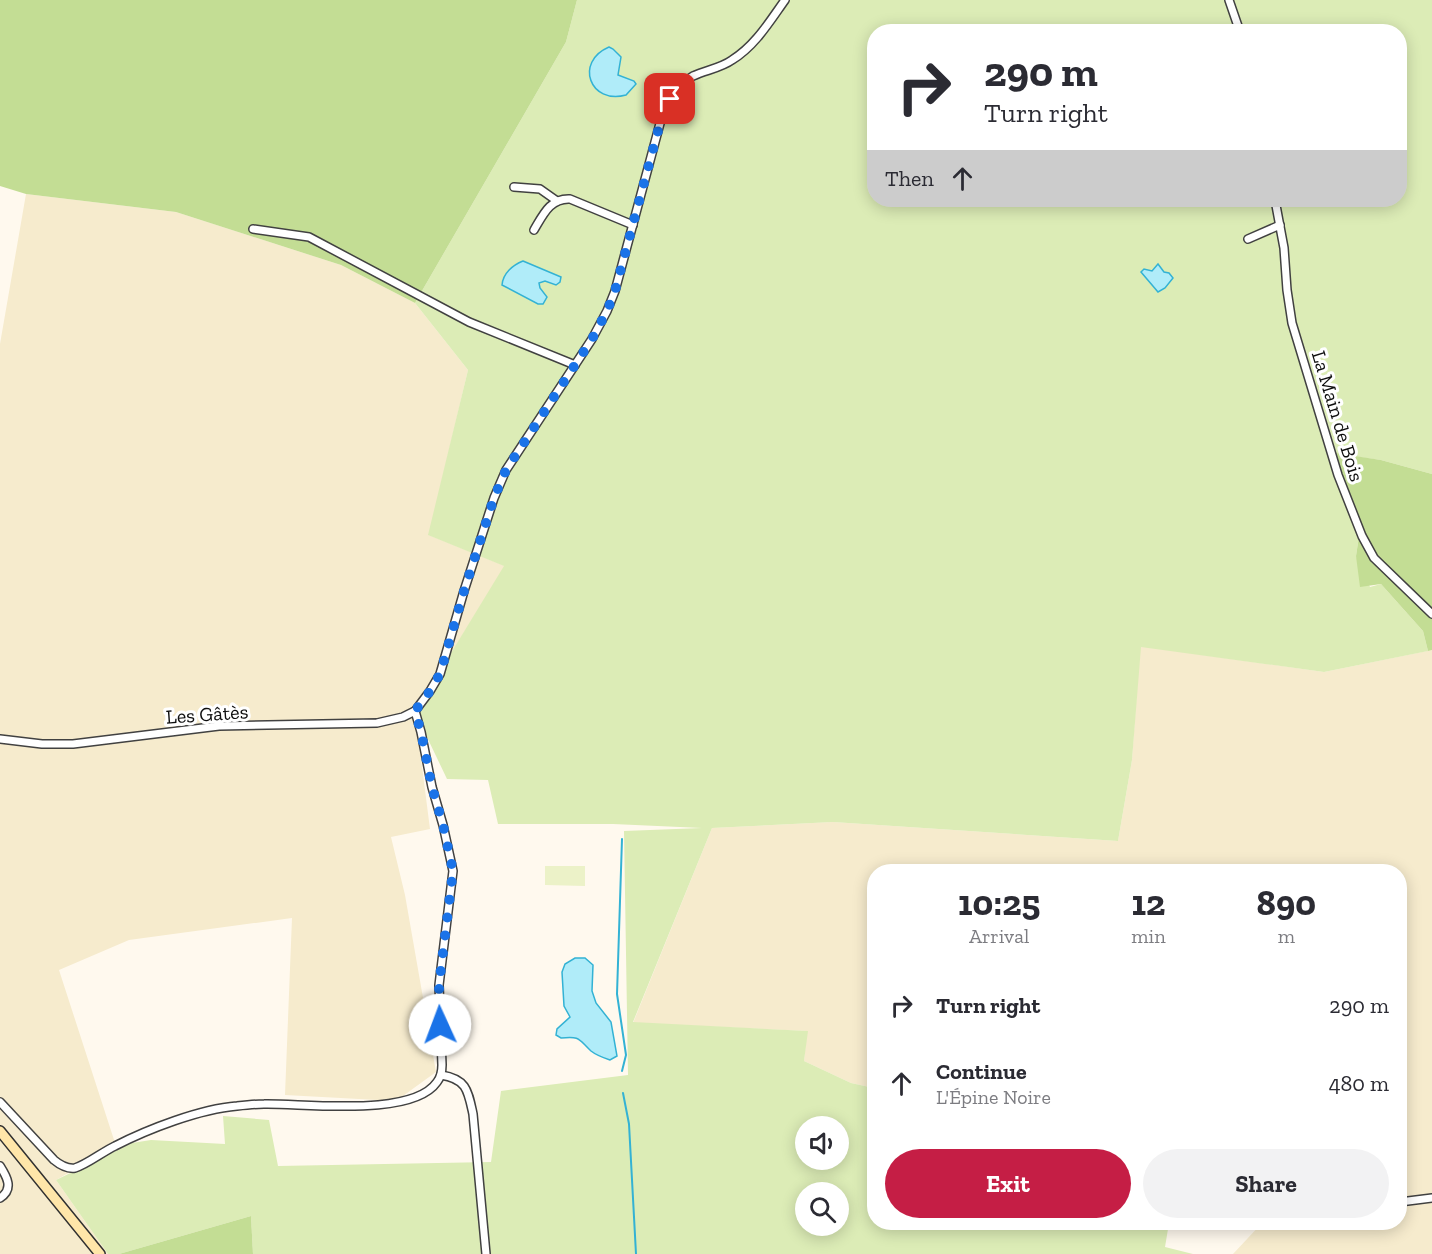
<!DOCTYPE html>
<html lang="en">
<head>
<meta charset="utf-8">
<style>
  :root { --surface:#fff; --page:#f2f2f3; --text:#2b2b33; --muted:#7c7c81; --accent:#c51e45 }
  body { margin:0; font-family:"Zilla Slab",serif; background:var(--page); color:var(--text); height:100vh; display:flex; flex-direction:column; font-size:22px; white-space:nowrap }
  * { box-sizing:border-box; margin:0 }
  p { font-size:20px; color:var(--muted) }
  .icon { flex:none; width:33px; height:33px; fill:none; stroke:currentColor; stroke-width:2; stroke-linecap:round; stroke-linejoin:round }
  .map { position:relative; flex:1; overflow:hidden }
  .details { position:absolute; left:867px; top:864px; width:540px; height:366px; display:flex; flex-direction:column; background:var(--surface); border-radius:24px; box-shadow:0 3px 15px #0003 }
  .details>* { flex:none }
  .hud { position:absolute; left:867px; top:24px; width:540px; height:183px; border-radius:24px; box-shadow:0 3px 15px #0003; background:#fff; color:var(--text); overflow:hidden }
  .buttons { position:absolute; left:795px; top:1116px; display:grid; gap:12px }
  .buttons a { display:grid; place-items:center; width:54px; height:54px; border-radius:50%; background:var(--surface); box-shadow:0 3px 15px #0003; font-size:30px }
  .pin { position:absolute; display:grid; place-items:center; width:51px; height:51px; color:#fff; margin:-26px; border-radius:12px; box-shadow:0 3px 9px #0006 }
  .me { position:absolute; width:66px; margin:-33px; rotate:358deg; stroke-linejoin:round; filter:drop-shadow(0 0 4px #0008) }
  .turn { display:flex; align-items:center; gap:21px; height:126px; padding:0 18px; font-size:27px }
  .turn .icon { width:78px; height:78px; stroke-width:2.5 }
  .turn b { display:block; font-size:42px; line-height:51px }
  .then { display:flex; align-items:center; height:57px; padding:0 18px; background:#0003; gap:12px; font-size:22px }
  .eta { display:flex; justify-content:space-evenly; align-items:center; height:102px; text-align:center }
  .eta b { font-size:36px; font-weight:700; line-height:42px }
  .button { display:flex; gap:12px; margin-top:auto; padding:12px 18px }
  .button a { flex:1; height:69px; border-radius:36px; background:var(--accent); color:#fff; font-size:24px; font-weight:700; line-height:69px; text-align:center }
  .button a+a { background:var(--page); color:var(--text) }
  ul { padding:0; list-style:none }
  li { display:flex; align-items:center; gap:18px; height:78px; padding:0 18px }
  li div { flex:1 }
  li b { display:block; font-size:22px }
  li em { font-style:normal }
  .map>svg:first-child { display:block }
  .farmland { fill:#f6ebcd }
  .green { fill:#dcecb6; fill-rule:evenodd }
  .forest { fill:#c3dd94 }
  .pitch { fill:#ecf2c8 }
  .water { fill:#b0ecf9; stroke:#33b2d4; stroke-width:1.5 }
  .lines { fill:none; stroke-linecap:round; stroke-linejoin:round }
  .stream { stroke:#33b2d4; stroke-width:2 }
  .minor-casing { stroke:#414141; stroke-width:10 }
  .secondary-casing { stroke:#303030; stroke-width:12 }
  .minor { stroke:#fff; stroke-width:7 }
  .secondary { stroke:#ffe6a9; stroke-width:9 }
  .route { stroke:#1a73e8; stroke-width:10; stroke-dasharray:0 18 }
  .labels { text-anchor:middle; stroke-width:6; stroke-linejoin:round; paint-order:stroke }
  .street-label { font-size:20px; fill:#0e0e0e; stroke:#fff }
</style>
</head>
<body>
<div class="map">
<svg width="1432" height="1254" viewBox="0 0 1432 1254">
  <rect width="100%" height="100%" fill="#fff9ee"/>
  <g class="farmland">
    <path d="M26,194L176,212L341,265L415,303L468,370L429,535L505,566L415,712L430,829L391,837L405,895L436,1072L396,1101L285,1095L292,918L129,940L59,970L116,1146L56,1180L108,1254H0V344Z"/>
    <path d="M1140,646L1324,672L1432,650V1254H1233L1262,1223L1400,1222V872H874V1088L851,1083L804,1061L807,1031L633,1023L712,828L833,822L1118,841L1132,760Z"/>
  </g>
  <path class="green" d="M577,0H1432V474L1381,460L1335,454L1359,536L1356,556L1370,587L1381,584L1423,631L1428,651L1324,672L1141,647L1132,760L1118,841L833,822L712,828L633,1022L808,1031L804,1061L851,1083L874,1088V1222L1169,1223L1165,1247L1193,1254H253L251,1216L119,1254H108L56,1180L132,1143L151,1140L225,1144L223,1116L269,1120L278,1166L491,1162L501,1091L628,1075L624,831L702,828L613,824H498L488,780L447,779L415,712L504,566L428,535L468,370L415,303L566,42ZM874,32H1400V200H874ZM806,1126H838V1160H806ZM806,1192H838V1226H806Z"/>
  <g class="forest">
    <path d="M0,0H577L566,42L415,303L341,265L176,212L26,194L0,186Z"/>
    <path d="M1335,453L1381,460L1432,474V650L1428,651L1423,631L1381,584L1360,587L1356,556L1359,536L1340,490Z"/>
    <path d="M251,1216L253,1254H119Z"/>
  </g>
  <path class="pitch" d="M545,866H585V886L545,885Z"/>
  <g class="water">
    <path d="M609,47L613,49L621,57L618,75L634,81L636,84L626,95C590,105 574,62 609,47Z"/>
    <path d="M523,261L561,277L560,282L556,285L545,281L539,283L540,288L547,297L543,304H538L502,285C503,273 513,265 523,261Z"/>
    <path d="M1158,264L1164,272L1169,273L1173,278L1165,288L1158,292L1141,272L1144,269L1152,271Z"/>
    <path d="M575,958H585L593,965L592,991L596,1003L611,1022L617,1056L610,1060C604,1058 596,1055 591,1051C578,1039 581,1036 561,1038L556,1035L557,1029L570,1017L564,1006L562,972L565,964Z"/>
  </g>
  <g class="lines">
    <g class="stream">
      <path d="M622,839L617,994L626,1055L622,1071"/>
      <path d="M623,1093L629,1124L636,1254"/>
    </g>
    <g class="minor-casing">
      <g id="minor">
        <path d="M1229,0L1240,32"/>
        <path d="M514,187L540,189L557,201"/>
        <path d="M1275,200L1284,248L1287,290L1292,323L1338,475L1362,536L1374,558L1432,614"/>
        <path d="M253,229L309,237L469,322L575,365"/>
        <path d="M534,230C543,215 550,198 570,199L633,225"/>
        <path d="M1248,239L1280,225"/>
        <path d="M0,739L42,744H73L219,726L377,723L403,717L415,711L430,691L440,674L464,591L494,498L506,470L592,339L607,311L615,291L662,116C669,100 677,85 693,76C706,70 721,68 732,60C755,46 770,21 785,0"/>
        <path d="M441,1075C467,1079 468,1091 473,1114L486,1254"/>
        <path d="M0,1102L54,1160C60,1165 67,1169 75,1168C86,1165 104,1151 115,1146C148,1129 200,1109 237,1106C246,1105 255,1104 264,1104C304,1103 412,1118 437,1082C441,1077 442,1071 442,1065L439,985L453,871L443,825L432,787L421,732L415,711"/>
        <path d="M0,1166C7,1177 14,1189 0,1198"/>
        <path d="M1400,1202L1432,1198"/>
      </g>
    </g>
    <g class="secondary-casing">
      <path id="secondary" d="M0,1131L100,1254"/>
    </g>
    <use href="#minor" class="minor"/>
    <use href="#secondary" class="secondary"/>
  </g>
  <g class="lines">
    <path class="route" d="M440,1025L439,985L453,871L443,825L432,787L421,732L415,711L430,691L440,674L464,591L494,498L506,470L592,339L607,311L615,291L662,116L670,99"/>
  </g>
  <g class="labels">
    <g class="street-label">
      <text transform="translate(1338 416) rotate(73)" y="7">La Main de Bois</text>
      <text transform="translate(207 714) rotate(-4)" y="7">Les Gâtès</text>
    </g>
  </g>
</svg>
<div class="buttons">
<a><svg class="icon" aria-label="sound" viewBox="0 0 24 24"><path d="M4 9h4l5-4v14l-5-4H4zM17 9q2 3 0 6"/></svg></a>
<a><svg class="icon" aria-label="search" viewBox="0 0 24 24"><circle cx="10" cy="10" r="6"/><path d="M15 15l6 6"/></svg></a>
</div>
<div class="pin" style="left:670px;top:99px;background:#d93025"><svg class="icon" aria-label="arrive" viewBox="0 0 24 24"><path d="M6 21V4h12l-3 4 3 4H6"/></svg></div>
<svg class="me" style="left:440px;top:1025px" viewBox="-20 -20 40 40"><circle r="19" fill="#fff"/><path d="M0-13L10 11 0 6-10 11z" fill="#1a73e8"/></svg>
<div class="hud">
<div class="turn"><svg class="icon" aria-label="right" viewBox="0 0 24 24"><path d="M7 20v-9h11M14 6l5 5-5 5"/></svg><div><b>290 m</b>Turn right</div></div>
<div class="then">Then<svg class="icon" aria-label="ahead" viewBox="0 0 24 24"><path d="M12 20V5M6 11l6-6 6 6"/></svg></div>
</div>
<section class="details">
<div class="eta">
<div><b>10:25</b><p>Arrival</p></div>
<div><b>12</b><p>min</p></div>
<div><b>890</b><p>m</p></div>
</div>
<ul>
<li><svg class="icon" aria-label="right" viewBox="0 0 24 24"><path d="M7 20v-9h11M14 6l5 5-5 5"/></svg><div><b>Turn right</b></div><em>290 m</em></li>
<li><svg class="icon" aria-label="ahead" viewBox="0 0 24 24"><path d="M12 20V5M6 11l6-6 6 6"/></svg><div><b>Continue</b><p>L'Épine Noire</p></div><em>480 m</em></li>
</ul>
<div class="button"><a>Exit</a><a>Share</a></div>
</section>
</div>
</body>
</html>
